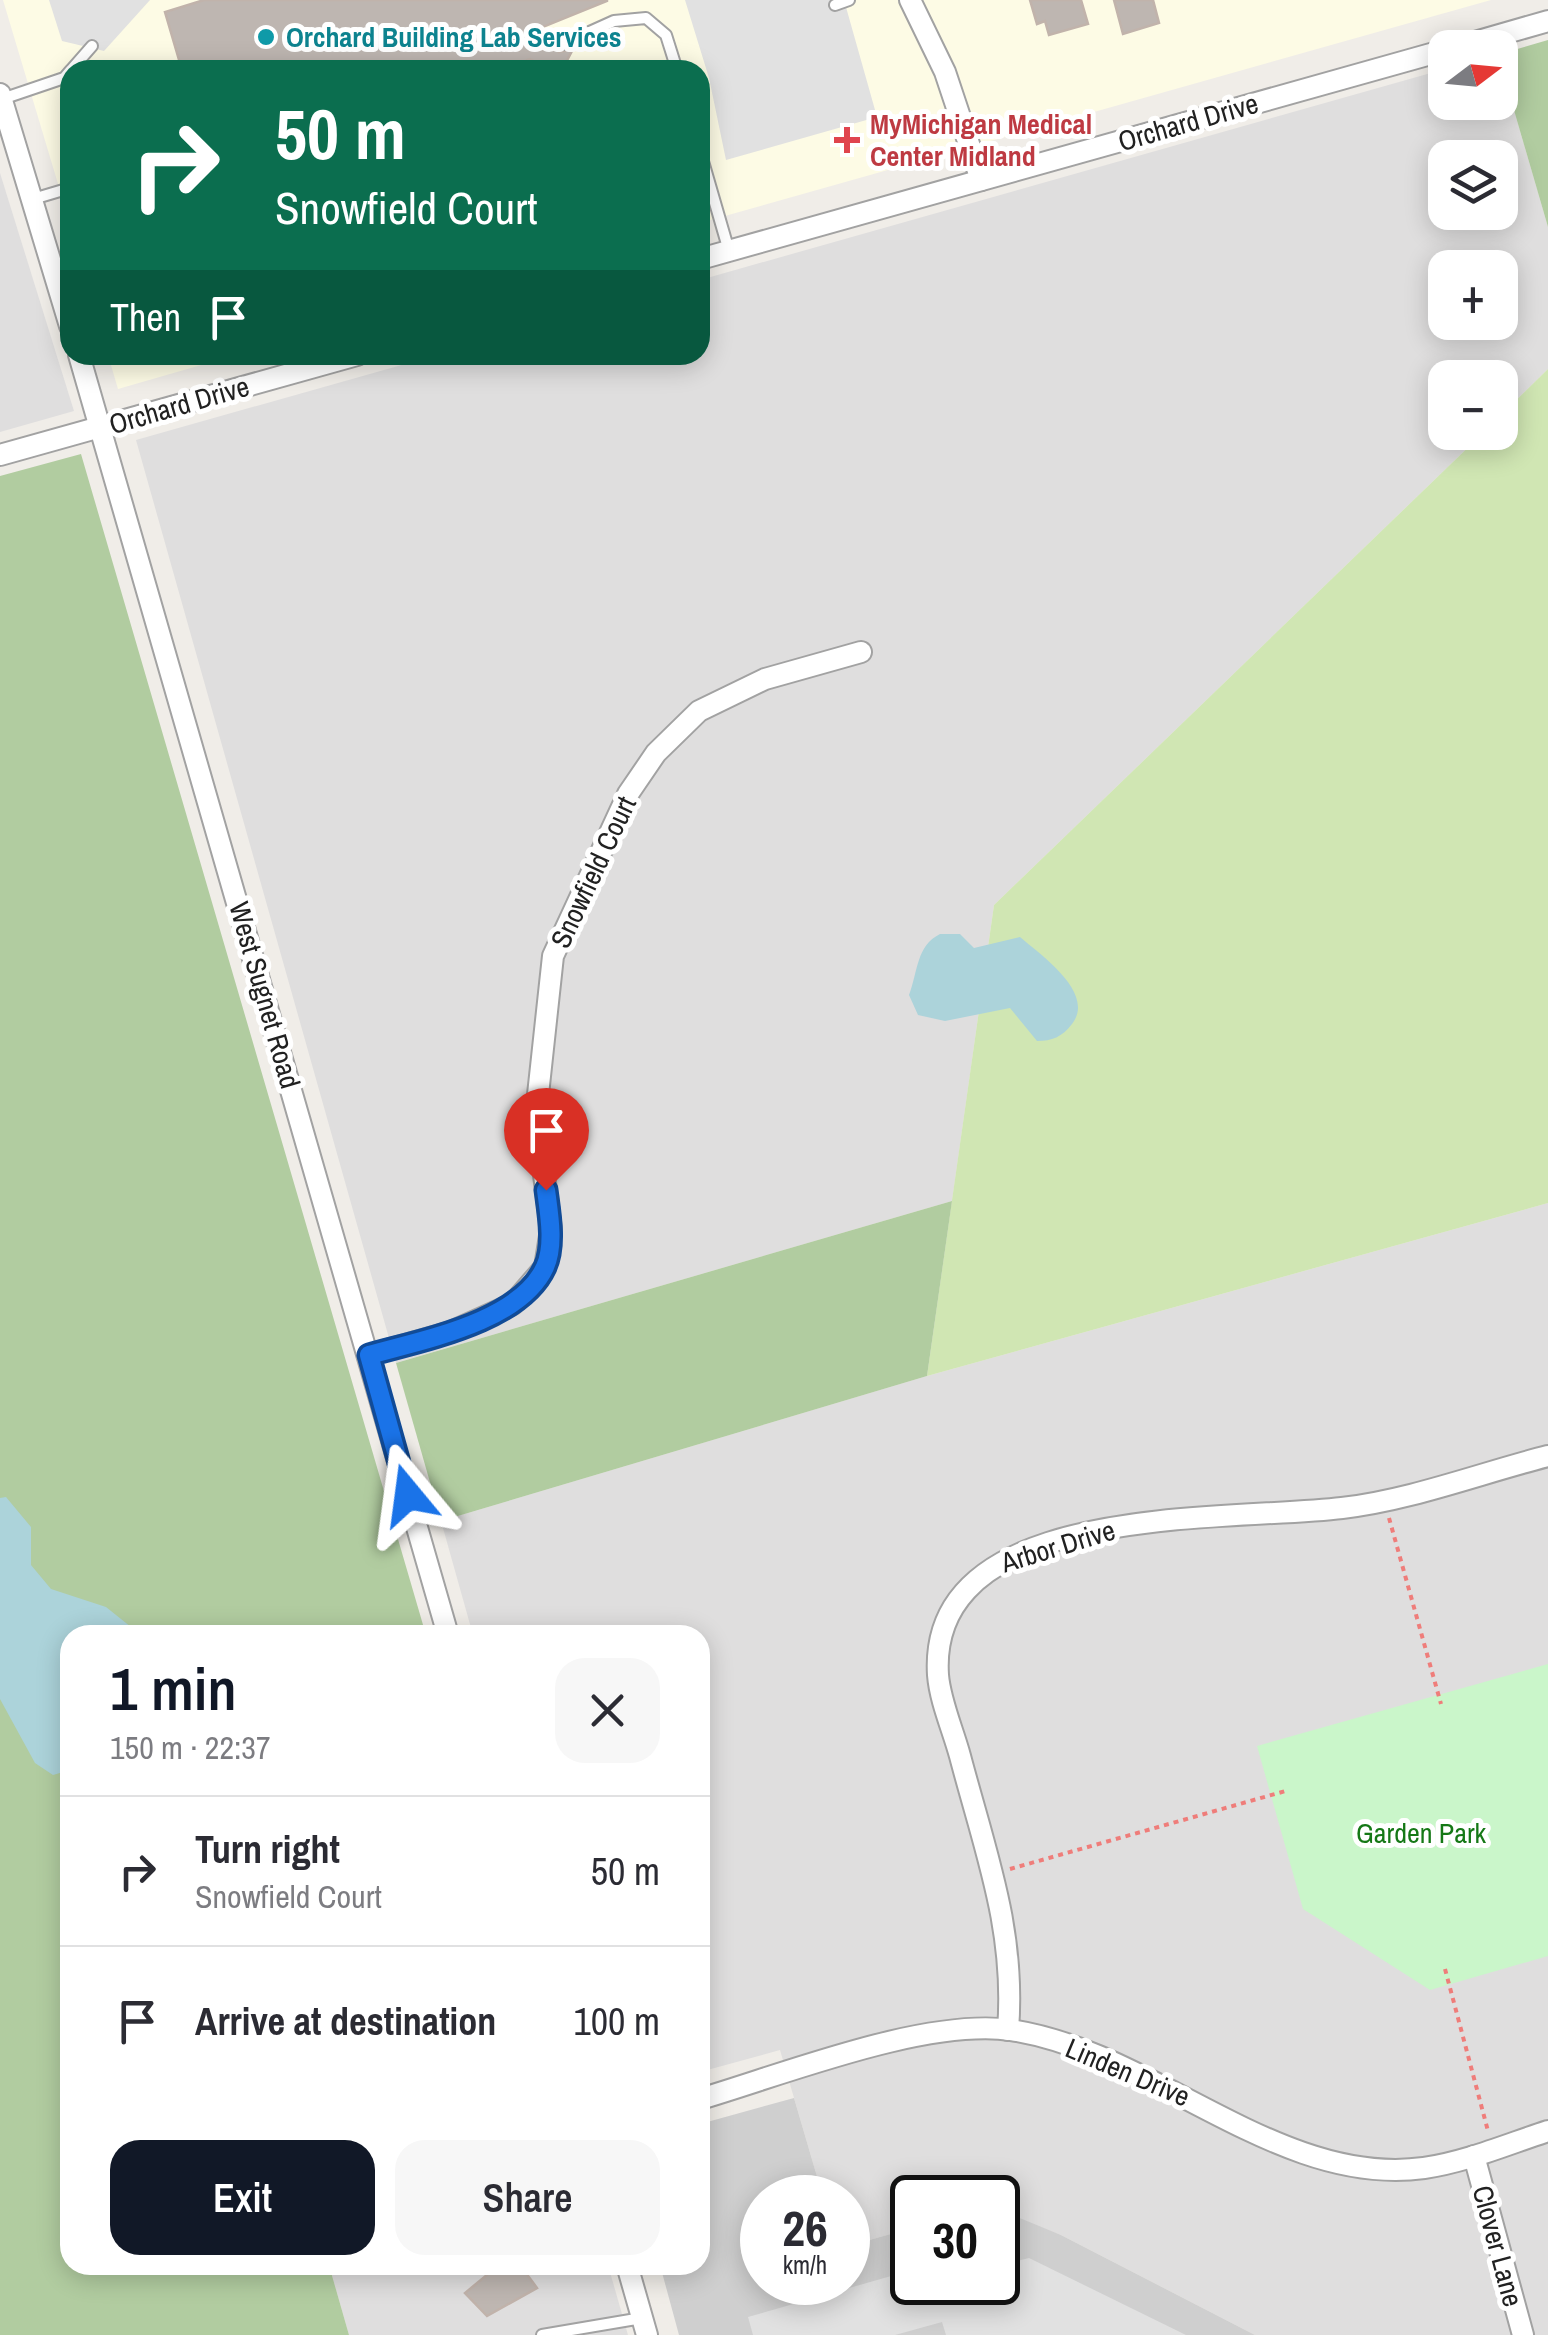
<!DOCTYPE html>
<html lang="en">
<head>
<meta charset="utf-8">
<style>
  :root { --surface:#fff; --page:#f7f7f7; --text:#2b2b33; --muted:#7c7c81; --line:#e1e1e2; --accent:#111827 }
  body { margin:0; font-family:"Archivo Narrow",sans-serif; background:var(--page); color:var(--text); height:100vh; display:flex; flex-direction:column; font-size:38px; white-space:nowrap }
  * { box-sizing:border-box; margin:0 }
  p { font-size:32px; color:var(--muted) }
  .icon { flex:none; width:55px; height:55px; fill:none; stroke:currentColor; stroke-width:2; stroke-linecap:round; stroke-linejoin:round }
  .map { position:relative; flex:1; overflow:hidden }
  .side { position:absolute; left:60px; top:1625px; width:650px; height:650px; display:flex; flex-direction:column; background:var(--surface); border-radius:30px; box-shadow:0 5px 25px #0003 }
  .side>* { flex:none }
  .guide { position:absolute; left:60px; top:60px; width:650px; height:305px; border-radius:30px; box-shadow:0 5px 25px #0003; background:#0b6e4f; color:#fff; overflow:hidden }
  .needle { width:65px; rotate:74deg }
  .buttons { position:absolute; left:1428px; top:30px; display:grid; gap:20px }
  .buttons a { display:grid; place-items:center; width:90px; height:90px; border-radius:20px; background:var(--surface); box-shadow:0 5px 25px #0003; font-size:50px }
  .speed { position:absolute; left:740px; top:2175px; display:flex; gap:20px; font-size:50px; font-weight:700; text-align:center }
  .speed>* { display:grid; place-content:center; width:130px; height:130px; border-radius:50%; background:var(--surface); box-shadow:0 5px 25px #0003; line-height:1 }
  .speed small { font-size:25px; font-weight:400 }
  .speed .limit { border:5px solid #111; border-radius:15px; background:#fff; color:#111 }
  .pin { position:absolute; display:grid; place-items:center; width:85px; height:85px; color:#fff; margin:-102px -42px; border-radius:50% 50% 50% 0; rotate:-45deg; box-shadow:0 0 10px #0007 }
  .pin .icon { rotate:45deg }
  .me { position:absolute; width:110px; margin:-55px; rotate:344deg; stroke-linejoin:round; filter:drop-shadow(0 0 8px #0008) }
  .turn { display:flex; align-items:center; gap:35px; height:210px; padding:0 50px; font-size:45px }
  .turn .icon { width:130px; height:130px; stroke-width:2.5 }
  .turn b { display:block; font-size:70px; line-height:85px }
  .then { display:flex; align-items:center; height:95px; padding:0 50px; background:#0003; gap:20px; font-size:38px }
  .round { display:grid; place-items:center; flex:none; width:105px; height:105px; border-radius:30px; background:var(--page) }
  .headline { display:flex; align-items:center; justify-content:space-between; height:170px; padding:0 50px }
  h1 { font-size:60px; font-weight:600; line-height:75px; color:var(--accent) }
  .cta { display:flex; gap:20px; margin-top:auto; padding:20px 50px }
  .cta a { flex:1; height:115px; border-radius:30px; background:var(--accent); color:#fff; font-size:40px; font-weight:600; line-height:115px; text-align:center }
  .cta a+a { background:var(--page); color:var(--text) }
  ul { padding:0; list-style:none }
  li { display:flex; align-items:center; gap:30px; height:150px; padding:0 50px; border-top:2px solid var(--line) }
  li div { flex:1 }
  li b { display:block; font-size:38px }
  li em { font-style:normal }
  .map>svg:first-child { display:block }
  .residential { fill:#dfdede; fill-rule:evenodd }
  .education { fill:#fdfbe5 }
  .religious { fill:#cfcfcf }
  .grass { fill:#d0e6b3 }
  .forest { fill:#b1cca0 }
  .park { fill:#caf6ca }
  .parking { fill:#e1e1e1 }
  .water { fill:#acd3da }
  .building { fill:#beb6b1; stroke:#c1b3ab; stroke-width:2.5 }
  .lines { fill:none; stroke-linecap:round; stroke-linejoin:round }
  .lane-casing { stroke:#a2a2a2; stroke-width:14 }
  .street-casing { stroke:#a2a2a2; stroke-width:24 }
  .path { stroke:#ef7d7a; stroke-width:4; stroke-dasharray:5 5; stroke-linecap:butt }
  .lane { stroke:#fff; stroke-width:10 }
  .street { stroke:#fff; stroke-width:20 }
  .route-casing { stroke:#114b97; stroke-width:25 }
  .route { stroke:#1a73e8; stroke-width:18 }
  .culture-dot { fill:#0f9aa8; stroke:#fff; stroke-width:4 }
  .health-dot { fill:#e0444e; stroke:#fff; stroke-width:4 }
  .labels { text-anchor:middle; stroke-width:10; stroke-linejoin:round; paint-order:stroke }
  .culture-label { font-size:28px; font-weight:bold; fill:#0d838f; stroke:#fff; text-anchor:start }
  .street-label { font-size:28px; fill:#212121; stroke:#fff }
  .health-label { font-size:28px; font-weight:bold; fill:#be3a42; stroke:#fff; text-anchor:start }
  .park-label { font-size:28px; fill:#157816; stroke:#fff }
</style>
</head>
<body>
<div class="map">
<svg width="1548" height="2335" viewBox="0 0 1548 2335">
  <rect width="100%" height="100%" fill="#f0ede8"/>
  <g class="residential">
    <path d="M1500,62L1548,227V369L1500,416V378H1445V432L1483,433L994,905L952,1201L396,1363L136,440L437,355H700V280L1445,69V102H1500ZM1445,158H1500V212H1445ZM1445,268H1500V322H1445Z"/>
    <path d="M0,173L74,411L0,432Z"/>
    <path d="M1548,1203V2335H1255L1061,2235L998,2212V2198H912V2228L848,2246V2198L823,2197L780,2050L700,2072V1635H473L441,1521L927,1376Z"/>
    <path d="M329,2265H608L628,2335H349Z"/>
  </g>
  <g class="education">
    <path d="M3,0H1491L700,223V70H70V224Z"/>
    <path d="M108,355H236L118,389Z"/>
  </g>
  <path class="religious" d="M794,2098L823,2197L762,2198V2282H848V2246L912,2228V2282H998V2212H1005L1061,2235L1255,2335H679L660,2265H700V2124Z"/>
  <path class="grass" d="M1548,369V1203L927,1376L994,905L1483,433L1500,432V416Z"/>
  <g class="forest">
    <path d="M1548,40V227L1500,62V54Z"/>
    <path d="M81,454L426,1635H70V2265H329L349,2335H0V476Z"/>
    <path d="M952,1201L927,1376L441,1521L396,1363Z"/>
  </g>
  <path class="park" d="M1548,1664V1956L1430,1990L1303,1909L1257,1746Z"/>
  <g class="parking">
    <path d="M49,0H150L104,51L62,41Z"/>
    <path d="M685,0H844L877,117L726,160L709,78Z"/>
    <path d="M1006,2244L1013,2262L1029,2258L1186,2335H946L942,2322L895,2335H753L748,2317L912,2270V2282H998V2246Z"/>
  </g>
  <g class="water">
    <path d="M940,934H960L974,948L1020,937C1042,956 1096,993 1072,1024C1062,1037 1052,1041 1037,1041L1010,1008L945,1021L918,1015L909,995C918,972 916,946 940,934Z"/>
    <path d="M6,1497L31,1527V1565L51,1589L106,1607L141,1635H70V1770L53,1775L35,1763L0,1699V1498Z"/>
  </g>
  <g class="building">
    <path d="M204,0H607V1L535,30L555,40L559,52L573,49L562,70H550L530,59L497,70H182L165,12Z"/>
    <path d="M1030,0H1081L1088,24L1049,35L1045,21L1037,24Z"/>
    <path d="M1114,0H1153L1159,23L1123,34Z"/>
    <path d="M499,2265H520L537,2288L487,2316L465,2293Z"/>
  </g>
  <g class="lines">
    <g class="lane-casing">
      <g id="lane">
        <path d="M835,5L849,0"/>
        <path d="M563,44L614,21L646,18L666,35L677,70"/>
        <path d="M71,70L92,46"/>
        <path d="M2,99L64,78L70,71"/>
        <path d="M700,151L729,251"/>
        <path d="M33,199L70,188"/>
        <path d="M542,2335L642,2318"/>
      </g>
    </g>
    <g class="street-casing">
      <g id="street">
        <path d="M910,0L945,72L981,180"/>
        <path d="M1454,48L1548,21"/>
        <path d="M0,94L70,326"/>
        <path d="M700,259L1445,50"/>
        <path d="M79,355L448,1635"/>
        <path d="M0,455L357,355"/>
        <path d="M369,1355L451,1332L513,1304L545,1267L551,1229L536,1113L553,956L628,794L656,753L699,711L765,679L861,652"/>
        <path d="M1008,2030C1016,1930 985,1851 960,1756C953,1730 940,1701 938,1675C927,1500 1229,1522 1342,1508C1411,1500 1481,1473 1548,1456"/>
        <path d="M700,2099C785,2074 925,2018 1011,2030C1153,2051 1279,2188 1424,2168C1466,2162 1508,2144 1548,2131"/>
        <path d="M1474,2156L1523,2335"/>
        <path d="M627,2265L647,2335"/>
      </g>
    </g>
    <g class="path">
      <path d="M1389,1518L1441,1704"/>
      <path d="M1010,1869L1289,1790"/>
      <path d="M1445,1969L1488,2131"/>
    </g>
    <use href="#lane" class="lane"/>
    <use href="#street" class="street"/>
  </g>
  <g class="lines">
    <g class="route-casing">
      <path id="route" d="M408,1495L369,1355C422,1340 520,1322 545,1267C555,1245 549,1213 546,1190"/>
    </g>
    <use href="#route" class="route"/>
  </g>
  <circle class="culture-dot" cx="266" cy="37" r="10"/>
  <path class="health-dot" d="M842 125h10v10h10v10h-10v10h-10v-10h-10v-10h10z"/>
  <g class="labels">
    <g class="culture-label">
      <text x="286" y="47">Orchard Building Lab Services</text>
    </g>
    <g class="street-label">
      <text transform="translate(1188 122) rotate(-16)" y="10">Orchard Drive</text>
      <text transform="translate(179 405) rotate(-16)" y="10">Orchard Drive</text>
      <text transform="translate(593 872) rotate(-65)" y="10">Snowfield Court</text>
      <text transform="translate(265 995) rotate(74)" y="10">West Sugnet Road</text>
      <text transform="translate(1058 1546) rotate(-17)" y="10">Arbor Drive</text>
      <text transform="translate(1128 2072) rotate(23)" y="10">Linden Drive</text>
      <text transform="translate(1498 2246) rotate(75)" y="10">Clover Lane</text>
    </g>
    <g class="health-label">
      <text x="870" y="134">MyMichigan Medical<tspan x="870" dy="32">Center Midland</tspan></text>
    </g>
    <g class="park-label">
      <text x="1421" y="1843">Garden Park</text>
    </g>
  </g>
</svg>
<div class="buttons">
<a><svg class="needle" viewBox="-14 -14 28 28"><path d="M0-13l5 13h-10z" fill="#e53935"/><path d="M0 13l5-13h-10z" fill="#7c7c81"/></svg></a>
<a><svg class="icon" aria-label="layers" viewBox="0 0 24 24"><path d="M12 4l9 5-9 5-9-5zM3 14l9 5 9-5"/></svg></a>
<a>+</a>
<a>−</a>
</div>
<div class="speed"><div>26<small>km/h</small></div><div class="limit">30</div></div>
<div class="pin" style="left:546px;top:1190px;background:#d93025"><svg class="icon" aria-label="arrive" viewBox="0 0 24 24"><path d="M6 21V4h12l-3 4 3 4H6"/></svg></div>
<svg class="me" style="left:408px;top:1495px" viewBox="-20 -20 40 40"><path d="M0-17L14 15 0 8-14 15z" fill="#1a73e8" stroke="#fff" stroke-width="4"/></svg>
<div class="guide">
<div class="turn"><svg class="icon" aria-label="right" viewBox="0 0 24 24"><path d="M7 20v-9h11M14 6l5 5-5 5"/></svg><div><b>50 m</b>Snowfield Court</div></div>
<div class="then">Then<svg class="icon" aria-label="arrive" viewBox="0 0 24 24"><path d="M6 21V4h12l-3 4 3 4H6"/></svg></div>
</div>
<section class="side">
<div class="headline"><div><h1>1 min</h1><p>150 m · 22:37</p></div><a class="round"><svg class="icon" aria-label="close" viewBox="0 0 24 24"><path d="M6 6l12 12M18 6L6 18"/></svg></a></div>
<ul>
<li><svg class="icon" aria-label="right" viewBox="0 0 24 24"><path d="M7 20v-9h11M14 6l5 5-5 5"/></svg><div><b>Turn right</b><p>Snowfield Court</p></div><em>50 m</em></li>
<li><svg class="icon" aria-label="arrive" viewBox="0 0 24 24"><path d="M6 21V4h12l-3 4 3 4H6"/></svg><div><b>Arrive at destination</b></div><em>100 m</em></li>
</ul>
<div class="cta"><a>Exit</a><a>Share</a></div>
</section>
</div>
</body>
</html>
